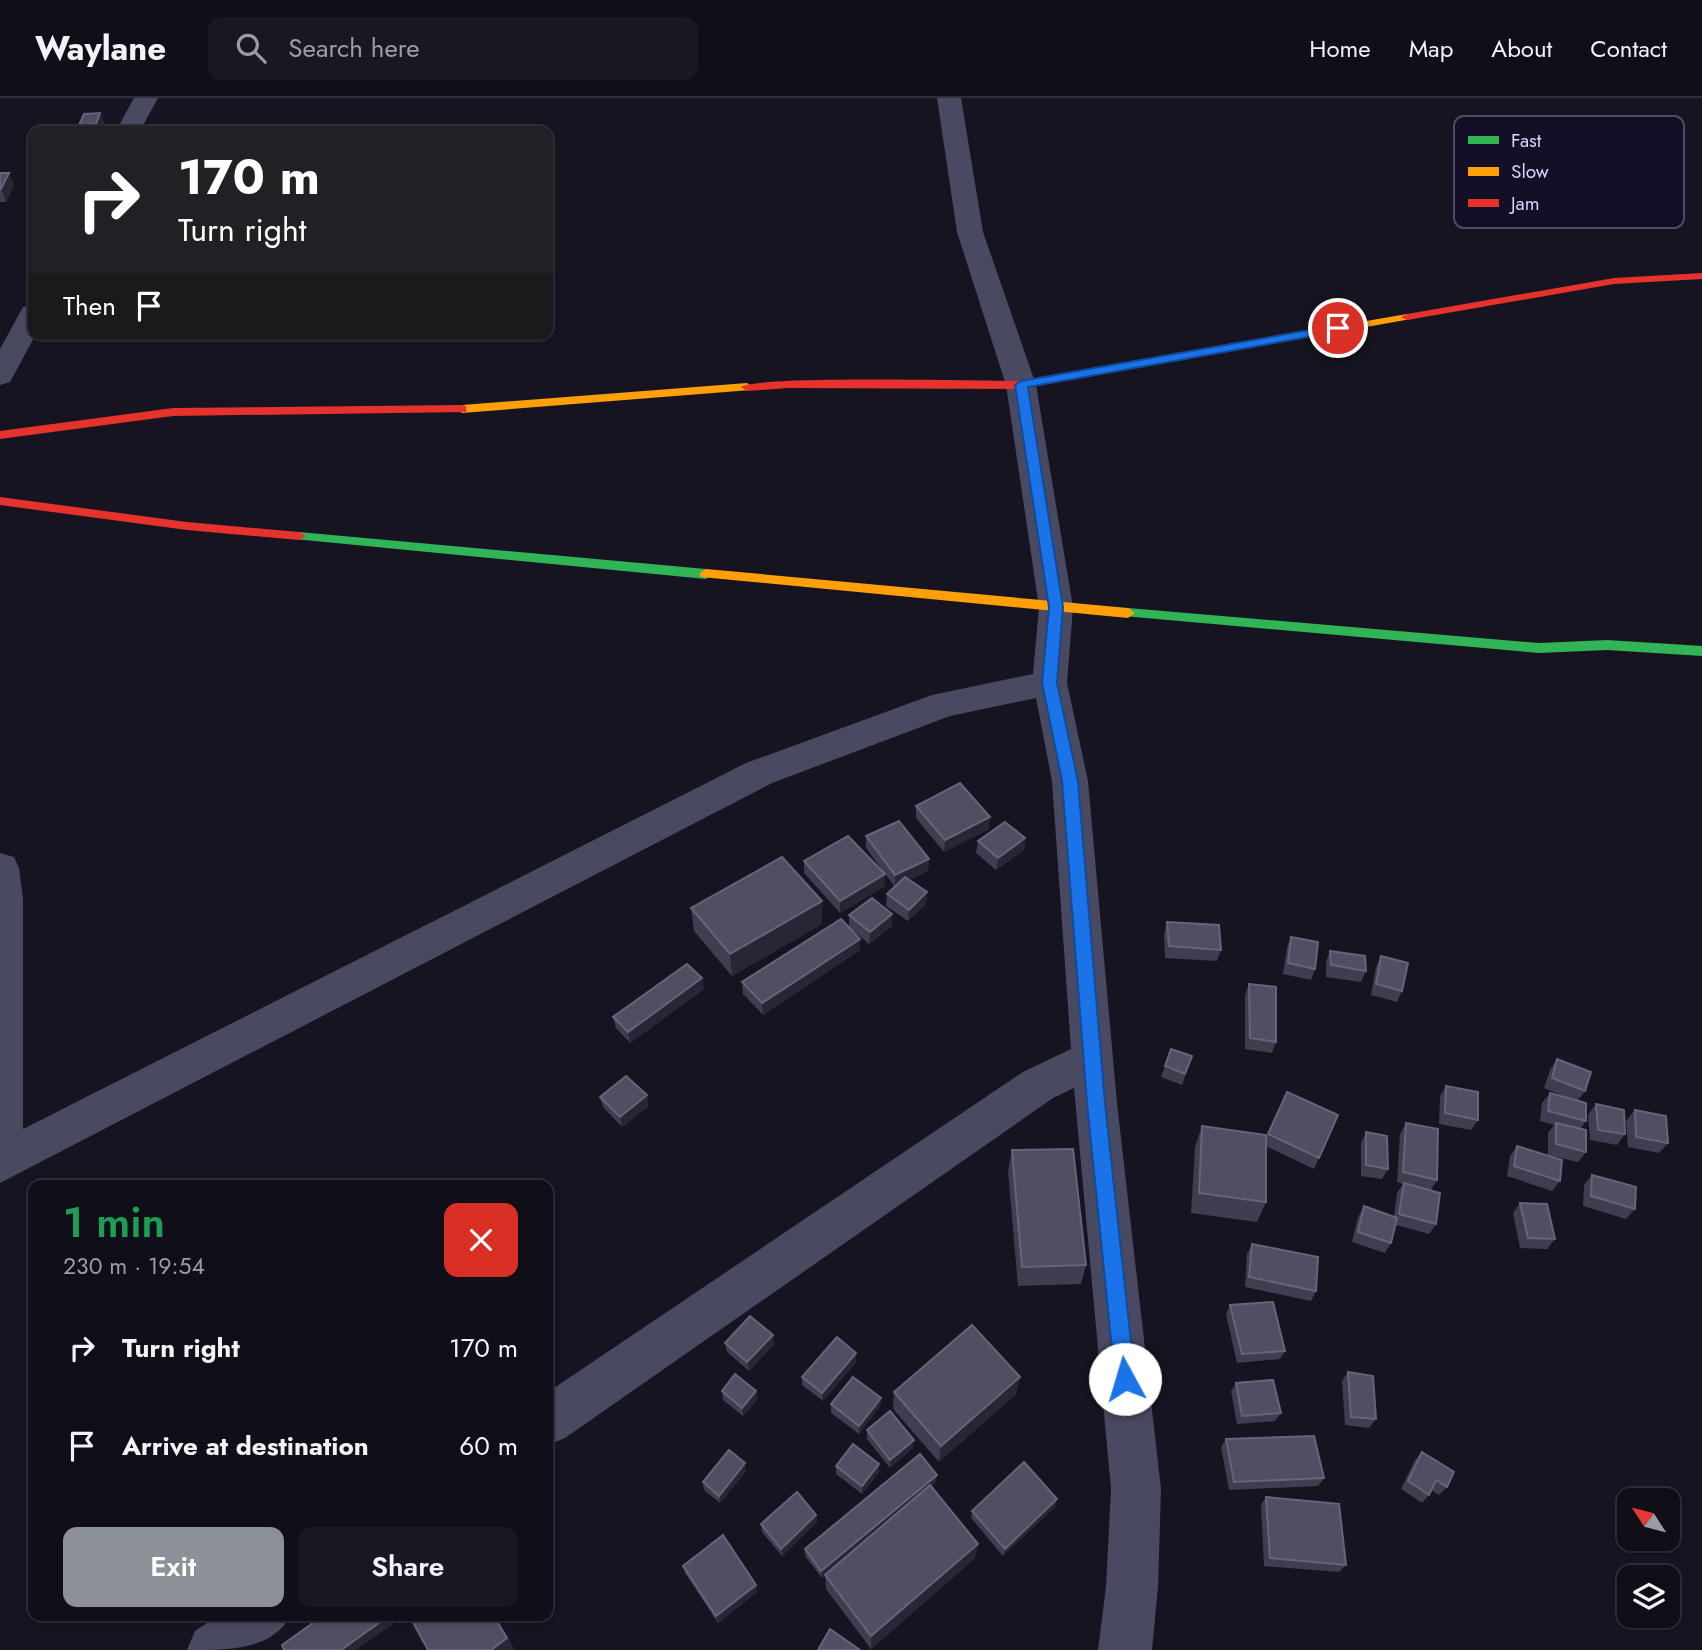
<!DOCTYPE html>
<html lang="en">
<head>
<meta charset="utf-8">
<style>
  :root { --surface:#100f19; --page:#191822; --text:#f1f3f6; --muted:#9c9ca2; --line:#302f38; --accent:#8c9099 }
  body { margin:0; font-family:Jost,sans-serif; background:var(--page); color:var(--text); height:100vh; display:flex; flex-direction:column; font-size:26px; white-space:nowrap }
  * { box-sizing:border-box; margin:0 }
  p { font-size:23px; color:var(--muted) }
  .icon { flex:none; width:38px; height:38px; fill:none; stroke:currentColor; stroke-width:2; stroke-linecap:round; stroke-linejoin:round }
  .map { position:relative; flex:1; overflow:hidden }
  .sheet { position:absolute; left:28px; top:1082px; width:525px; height:441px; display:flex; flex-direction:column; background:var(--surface); border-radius:14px; box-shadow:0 2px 5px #0004,0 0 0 2px var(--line) }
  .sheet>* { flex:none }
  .guide { position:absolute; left:28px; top:28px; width:525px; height:214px; border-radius:14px; box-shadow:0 2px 5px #0004,0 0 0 2px var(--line); background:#202124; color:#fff; overflow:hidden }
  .needle { width:46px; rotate:306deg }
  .tools { position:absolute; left:1617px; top:1390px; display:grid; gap:14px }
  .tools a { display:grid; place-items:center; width:63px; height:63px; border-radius:14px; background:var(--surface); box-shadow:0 2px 5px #0004,0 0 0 2px var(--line); font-size:35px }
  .pin { position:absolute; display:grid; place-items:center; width:60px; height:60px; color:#fff; margin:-30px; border:4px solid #fff; border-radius:50%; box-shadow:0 2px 7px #0007 }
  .me { position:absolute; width:77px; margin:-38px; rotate:354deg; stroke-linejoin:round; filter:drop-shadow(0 0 5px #0008) }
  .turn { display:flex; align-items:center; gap:24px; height:147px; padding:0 35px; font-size:32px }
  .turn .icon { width:91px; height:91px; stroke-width:2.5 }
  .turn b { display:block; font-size:49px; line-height:60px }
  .then { display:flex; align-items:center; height:66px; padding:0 35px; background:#0003; gap:14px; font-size:26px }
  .round { display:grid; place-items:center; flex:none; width:74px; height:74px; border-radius:14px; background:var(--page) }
  .head { display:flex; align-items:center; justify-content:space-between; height:119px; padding:0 35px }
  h1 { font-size:42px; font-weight:600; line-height:52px; color:#1e9e55 }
  .cta { display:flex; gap:14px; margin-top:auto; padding:14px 35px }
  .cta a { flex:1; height:80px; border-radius:14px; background:var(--accent); color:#fff; font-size:28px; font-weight:600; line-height:80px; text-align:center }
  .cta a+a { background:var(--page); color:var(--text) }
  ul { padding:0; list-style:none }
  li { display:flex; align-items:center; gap:21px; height:98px; padding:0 35px }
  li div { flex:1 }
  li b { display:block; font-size:26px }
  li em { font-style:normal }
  header { display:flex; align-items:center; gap:42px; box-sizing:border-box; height:98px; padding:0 35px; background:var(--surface); border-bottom:2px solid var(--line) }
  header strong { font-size:33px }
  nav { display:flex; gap:38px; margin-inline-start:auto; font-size:24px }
  .search { width:490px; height:63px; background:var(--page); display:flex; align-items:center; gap:18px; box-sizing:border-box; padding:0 24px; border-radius:14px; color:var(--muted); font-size:26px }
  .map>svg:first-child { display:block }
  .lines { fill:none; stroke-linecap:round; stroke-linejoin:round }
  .street { fill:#4a4962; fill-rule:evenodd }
  .fast { fill:#30b455; fill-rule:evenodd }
  .slow { fill:#ff9f0a; fill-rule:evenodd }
  .jam { fill:#e5322d; fill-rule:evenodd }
  .wall { fill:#403d50 }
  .shaded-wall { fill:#282635 }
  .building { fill:#504e63; stroke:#66637b; stroke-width:2 }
  .route { fill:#1a73e8; stroke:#114b97; stroke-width:2 }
  .key { fill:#130f26; stroke:#4e4a67; stroke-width:2 }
  .key-label { font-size:19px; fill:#d9d4ff }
</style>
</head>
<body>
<header>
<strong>Waylane</strong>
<div class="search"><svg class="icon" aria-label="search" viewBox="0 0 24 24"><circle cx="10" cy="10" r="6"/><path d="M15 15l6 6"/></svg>Search here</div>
<nav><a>Home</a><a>Map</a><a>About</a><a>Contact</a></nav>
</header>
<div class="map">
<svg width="1702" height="1552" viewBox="0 0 1702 1552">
  <rect width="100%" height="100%" fill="#161421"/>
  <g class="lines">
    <g class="street">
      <path d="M134,0H158L140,33H116Z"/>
      <path d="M937,0H961L983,134L1036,287L1073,509L1067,585L1088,683L1117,1005L1161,1391L1158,1489L1152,1552H1098L1106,1489L1111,1391L1074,990L1053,1000L565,1340L548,1347V1294L1023,974L1071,951L1052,683L1036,600L950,618L772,685L0,1085V755L14,759L19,770L23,801V1031L746,665L932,597L1033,576L1039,509L1006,287L957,134Z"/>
      <path d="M33,207V236H36L10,284L0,287V251L23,209Z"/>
      <path d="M219,1517H291C272,1552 231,1552 187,1552L195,1533Z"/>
    </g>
    <g class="fast">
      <path d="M299,434L706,471L713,476L706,481L294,441L292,438Z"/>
      <path d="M1128,510L1539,545L1607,542L1702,548V558L1607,552L1539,555L1123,518L1121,515L1123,512Z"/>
    </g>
    <g class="slow">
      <path d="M1407,216L1413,219L1411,221L1047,286L1041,282L1047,278Z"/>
      <path d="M747,285L753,289L751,292L462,315L456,311L462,307Z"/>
      <path d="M706,471L1128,510L1135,515L1128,520L701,479L699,476Z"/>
    </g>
    <g class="jam">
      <path d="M1702,175V181L1614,186L1407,222L1401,219L1407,216L1614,180Z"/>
      <path d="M1047,278L1051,279V285L1021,291L788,290L747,293L741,289C757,277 984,283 1021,283Z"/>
      <path d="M462,307L466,308V314L173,318L0,341V333L173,310Z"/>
      <path d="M0,399L187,424L299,434L306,438L299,442L187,432L0,407Z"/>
    </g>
  </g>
  <g class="wall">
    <path d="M100,15L105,27L102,33H82L79,27Z"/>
    <path d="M0,75L14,87L6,104H0Z"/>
    <path d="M916,708L989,731L944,754L916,720Z"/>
    <path d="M866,738L929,761L928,773L909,782L927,794L926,806L908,823L886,808L887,796L895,789L866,750Z"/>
    <path d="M1025,740L1024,752L996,772L976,755L978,743Z"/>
    <path d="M804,763L885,776V788L840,815L804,775Z"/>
    <path d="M822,803V826L732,878L694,833L691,810Z"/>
    <path d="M849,817L892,828L869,846L849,829L860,841V852L763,917L743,896L742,884L849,829Z"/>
    <path d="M1167,824L1221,852L1217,863L1165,860L1164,836Z"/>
    <path d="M1291,839L1315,871L1311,882L1283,876L1287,850Z"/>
    <path d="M1330,853L1366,873L1361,884L1326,879V864Z"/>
    <path d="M1381,858L1402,893L1397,904L1371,897L1376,869Z"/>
    <path d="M1249,886L1276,944L1272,955L1245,951V897Z"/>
    <path d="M704,891L630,945L616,930L613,919Z"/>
    <path d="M1192,958L1182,987L1161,979L1165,968Z"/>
    <path d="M1557,961L1585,993L1578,1002L1586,1023L1580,1031L1586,1054L1578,1064L1548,1057V1035L1554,1027L1540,1023L1542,1005L1550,995L1566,999L1544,990L1550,972Z"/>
    <path d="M1446,988L1478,1022L1471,1032L1439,1026L1440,998Z"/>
    <path d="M600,999L649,1008L622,1029L603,1009Z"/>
    <path d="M1596,1006L1625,1036L1617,1047L1590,1042L1588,1017Z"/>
    <path d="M1635,1012L1668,1045L1659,1055L1628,1049L1626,1023Z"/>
    <path d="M1406,1025L1437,1082L1431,1092L1436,1126L1429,1136L1396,1127L1391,1145L1385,1155L1352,1144L1358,1119L1364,1108L1394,1119L1397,1095L1403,1086L1397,1084L1400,1036Z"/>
    <path d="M1202,1028L1266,1040L1268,1036L1319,1060L1314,1071L1266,1048V1104L1257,1124L1191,1115L1195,1049Z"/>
    <path d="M1366,1034L1388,1071L1382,1081L1361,1078V1045Z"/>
    <path d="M1517,1048L1560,1083L1552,1093L1507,1078L1510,1058Z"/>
    <path d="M1012,1052L1086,1167L1081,1186L1018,1188L1008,1073Z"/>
    <path d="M1592,1077L1635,1111L1626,1121L1583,1108L1584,1087Z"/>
    <path d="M1520,1105L1555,1141L1547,1151L1520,1150L1513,1115Z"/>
    <path d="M1252,1146L1316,1193L1311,1203L1245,1189L1247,1156Z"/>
    <path d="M1230,1207L1285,1253L1280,1261L1237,1265L1226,1216Z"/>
    <path d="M725,1245L774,1246L749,1273L727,1254Z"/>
    <path d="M856,1255V1264L823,1303L802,1287V1279Z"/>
    <path d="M1348,1274L1376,1321L1369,1330L1345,1327L1342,1283Z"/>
    <path d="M1020,1279L1016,1296L939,1364L893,1311L894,1294Z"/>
    <path d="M1236,1285L1281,1315L1275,1323L1237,1326L1231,1293Z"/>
    <path d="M722,1293H756L757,1302L743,1318L723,1302Z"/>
    <path d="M881,1300L880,1308L859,1336L831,1315V1306Z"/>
    <path d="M867,1332L913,1350L890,1370L867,1341Z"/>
    <path d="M1226,1341L1324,1380L1318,1388L1229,1392L1221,1349Z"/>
    <path d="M1422,1354L1447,1389L1439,1397L1431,1392L1429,1397L1422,1405L1401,1391L1415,1362Z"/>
    <path d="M879,1366V1374L862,1396L836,1376V1368Z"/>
    <path d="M746,1373L720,1405L704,1392L703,1384Z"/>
    <path d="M936,1384L932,1388L975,1460L871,1551L826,1491L825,1477L828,1474L822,1480L805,1458V1451Z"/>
    <path d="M1266,1399L1346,1467L1339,1474L1264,1468L1261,1407Z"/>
    <path d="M1055,1409L1003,1458L971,1420L972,1413Z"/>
    <path d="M816,1417L817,1424L782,1458L762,1434L761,1426Z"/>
    <path d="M683,1468L757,1494L718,1525L685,1475Z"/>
  </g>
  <g class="shaded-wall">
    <path d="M100,15L105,27L102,33H99L96,26Z"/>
    <path d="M9,75L14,87L6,104L1,91Z"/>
    <path d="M990,719L989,731L944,754L945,742Z"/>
    <path d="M1025,740L1024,752L996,772L998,760Z"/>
    <path d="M929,761L928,773L895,789V777Z"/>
    <path d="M885,776V788L840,815V803Z"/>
    <path d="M927,794L926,806L908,823L909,812Z"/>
    <path d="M822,803V826L732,878L730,856Z"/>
    <path d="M892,816V828L869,846L870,834Z"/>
    <path d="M860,841V852L763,917L762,905Z"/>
    <path d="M702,880L704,891L630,945L628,934Z"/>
    <path d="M647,997L649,1008L622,1029L620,1019Z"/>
    <path d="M773,1237L774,1246L749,1273L747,1264Z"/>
    <path d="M856,1255V1264L823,1303L822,1295Z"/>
    <path d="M1020,1279L1016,1296L939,1364L941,1348Z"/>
    <path d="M756,1293L757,1302L743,1318L742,1310Z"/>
    <path d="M881,1300L880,1308L859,1336V1328Z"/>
    <path d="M914,1342L913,1350L890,1370V1362Z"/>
    <path d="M745,1365L746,1373L720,1405L719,1398Z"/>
    <path d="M879,1366V1374L862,1396V1388Z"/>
    <path d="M937,1377L936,1384L822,1480L821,1473Z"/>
    <path d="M1057,1401L1055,1409L1003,1458L1005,1451Z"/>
    <path d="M816,1417L817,1424L782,1458L781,1451Z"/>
    <path d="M978,1446L975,1460L871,1551V1538Z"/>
    <path d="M756,1487L757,1494L718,1525L716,1518Z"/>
    <path d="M390,1517H392L396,1524L356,1552H341Z"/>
    <path d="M493,1517H495L515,1552H491Z"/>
  </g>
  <g class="building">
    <path d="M100,15L96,26L79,27L84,16Z"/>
    <path d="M0,75H9L1,91H0Z"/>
    <path d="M960,685L990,719L945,742L916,708Z"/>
    <path d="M899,723L929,761L895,777L866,738Z"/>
    <path d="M1005,724L1025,740L998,760L978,743Z"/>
    <path d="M848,738L885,776L840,803L804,763Z"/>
    <path d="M782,759L822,803L730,856L691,810Z"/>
    <path d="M905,779L927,794L909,812L887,796Z"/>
    <path d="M872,800L892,816L870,834L849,817Z"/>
    <path d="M841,821L860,841L762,905L742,884Z"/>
    <path d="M1167,824L1219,827L1221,852L1169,848Z"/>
    <path d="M1291,839L1318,844L1315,871L1288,865Z"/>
    <path d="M1330,853L1365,858L1366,873L1331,867Z"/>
    <path d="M1381,858L1408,865L1402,893L1376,886Z"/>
    <path d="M687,866L702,880L628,934L613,919Z"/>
    <path d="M1249,886L1276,889V944L1250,940Z"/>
    <path d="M1171,951L1192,958L1185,976L1165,968Z"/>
    <path d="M1557,961L1591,974L1585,993L1552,980Z"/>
    <path d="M626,978L647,997L620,1019L600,999Z"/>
    <path d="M1446,988L1478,994V1022L1445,1015Z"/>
    <path d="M1287,994L1338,1017L1319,1060L1268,1036Z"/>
    <path d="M1550,995L1586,1005V1023L1548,1013Z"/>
    <path d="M1596,1006L1624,1012L1625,1036L1598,1032Z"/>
    <path d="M1635,1012L1666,1018L1668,1045L1636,1039Z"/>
    <path d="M1406,1025L1438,1031L1437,1082L1403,1074Z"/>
    <path d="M1556,1025L1586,1032V1054L1556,1046Z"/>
    <path d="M1202,1028L1266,1037V1104L1199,1095Z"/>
    <path d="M1366,1034L1387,1038L1388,1071L1366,1067Z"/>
    <path d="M1517,1048L1562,1062L1560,1083L1514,1068Z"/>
    <path d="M1073,1051L1086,1167L1022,1169L1012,1052Z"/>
    <path d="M1592,1077L1636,1089L1635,1111L1591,1098Z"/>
    <path d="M1404,1085L1440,1095L1436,1126L1399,1116Z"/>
    <path d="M1520,1105L1547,1106L1555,1141L1528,1140Z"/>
    <path d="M1364,1108L1397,1120L1391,1145L1358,1134Z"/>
    <path d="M1252,1146L1318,1159L1316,1193L1249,1179Z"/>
    <path d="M1273,1204L1285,1253L1242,1256L1230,1207Z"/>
    <path d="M750,1218L773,1237L747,1264L725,1245Z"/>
    <path d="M972,1227L1020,1279L941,1348L894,1294Z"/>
    <path d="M837,1239L856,1255L822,1295L802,1279Z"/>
    <path d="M1348,1274L1373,1278L1376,1321L1351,1319Z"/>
    <path d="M735,1276L756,1293L742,1310L722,1293Z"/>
    <path d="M853,1279L881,1300L859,1328L831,1306Z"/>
    <path d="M1273,1282L1281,1315L1242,1318L1236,1285Z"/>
    <path d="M890,1313L914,1342L890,1362L867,1332Z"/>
    <path d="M1314,1338L1324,1380L1234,1384L1226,1341Z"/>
    <path d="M853,1346L879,1366L862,1388L836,1368Z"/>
    <path d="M729,1352L745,1365L719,1398L703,1384Z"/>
    <path d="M1422,1354L1454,1374L1447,1389L1436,1382L1429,1397L1408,1383Z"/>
    <path d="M920,1356L937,1377L821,1473L805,1451Z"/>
    <path d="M1024,1364L1057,1401L1005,1451L972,1413Z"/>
    <path d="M930,1387L978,1446L871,1538L825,1477Z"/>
    <path d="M797,1394L816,1417L781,1451L761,1426Z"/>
    <path d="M1266,1399L1339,1406L1346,1467L1270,1460Z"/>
    <path d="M723,1437L756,1487L716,1518L683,1468Z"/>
    <path d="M324,1517H390L341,1552H284L282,1547Z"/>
    <path d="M409,1517H493L507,1540L491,1552H428Z"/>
    <path d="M830,1531L860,1552H818Z"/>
  </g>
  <path class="route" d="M1338,227L1342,228V233L1028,289L1063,509L1057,585L1078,683L1105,1005L1135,1281L1132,1288L1125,1291L1118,1288L1115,1281L1087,1005L1062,683L1042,585L1049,509L1015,287L1021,283Z"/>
  <rect x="1454" y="18" width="230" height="112" rx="10" class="key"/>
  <rect x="1468" y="38" width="31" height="8" fill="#30b455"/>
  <rect x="1468" y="69" width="31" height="9" fill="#ff9f0a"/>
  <rect x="1468" y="101" width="31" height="8" fill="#e5322d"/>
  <g class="key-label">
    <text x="1511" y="49">Fast</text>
    <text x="1511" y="80">Slow</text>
    <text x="1511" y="112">Jam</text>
  </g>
</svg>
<div class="tools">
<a><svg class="needle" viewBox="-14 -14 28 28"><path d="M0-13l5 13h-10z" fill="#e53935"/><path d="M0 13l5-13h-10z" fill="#9c9ca2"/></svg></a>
<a><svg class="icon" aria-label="layers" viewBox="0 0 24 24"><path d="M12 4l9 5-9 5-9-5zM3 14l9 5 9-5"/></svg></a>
</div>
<div class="pin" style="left:1338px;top:230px;background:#d93025"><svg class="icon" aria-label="arrive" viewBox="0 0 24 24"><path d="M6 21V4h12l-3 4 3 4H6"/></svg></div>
<svg class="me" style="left:1125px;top:1281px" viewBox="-20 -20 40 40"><circle r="19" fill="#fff"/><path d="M0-13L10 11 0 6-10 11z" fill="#1a73e8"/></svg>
<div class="guide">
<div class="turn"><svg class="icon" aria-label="right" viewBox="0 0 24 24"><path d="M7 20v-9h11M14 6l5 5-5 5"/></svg><div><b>170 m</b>Turn right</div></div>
<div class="then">Then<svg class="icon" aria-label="arrive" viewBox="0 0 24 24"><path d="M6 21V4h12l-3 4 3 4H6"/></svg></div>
</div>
<section class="sheet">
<div class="head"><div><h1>1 min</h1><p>230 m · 19:54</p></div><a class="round" style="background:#d93025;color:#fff"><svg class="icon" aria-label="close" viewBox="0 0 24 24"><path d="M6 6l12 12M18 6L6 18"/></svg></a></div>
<ul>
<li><svg class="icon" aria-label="right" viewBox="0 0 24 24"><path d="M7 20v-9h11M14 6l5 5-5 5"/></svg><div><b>Turn right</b></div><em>170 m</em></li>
<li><svg class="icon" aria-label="arrive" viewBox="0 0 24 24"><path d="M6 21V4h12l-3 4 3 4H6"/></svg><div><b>Arrive at destination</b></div><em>60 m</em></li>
</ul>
<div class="cta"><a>Exit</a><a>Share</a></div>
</section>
</div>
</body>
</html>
